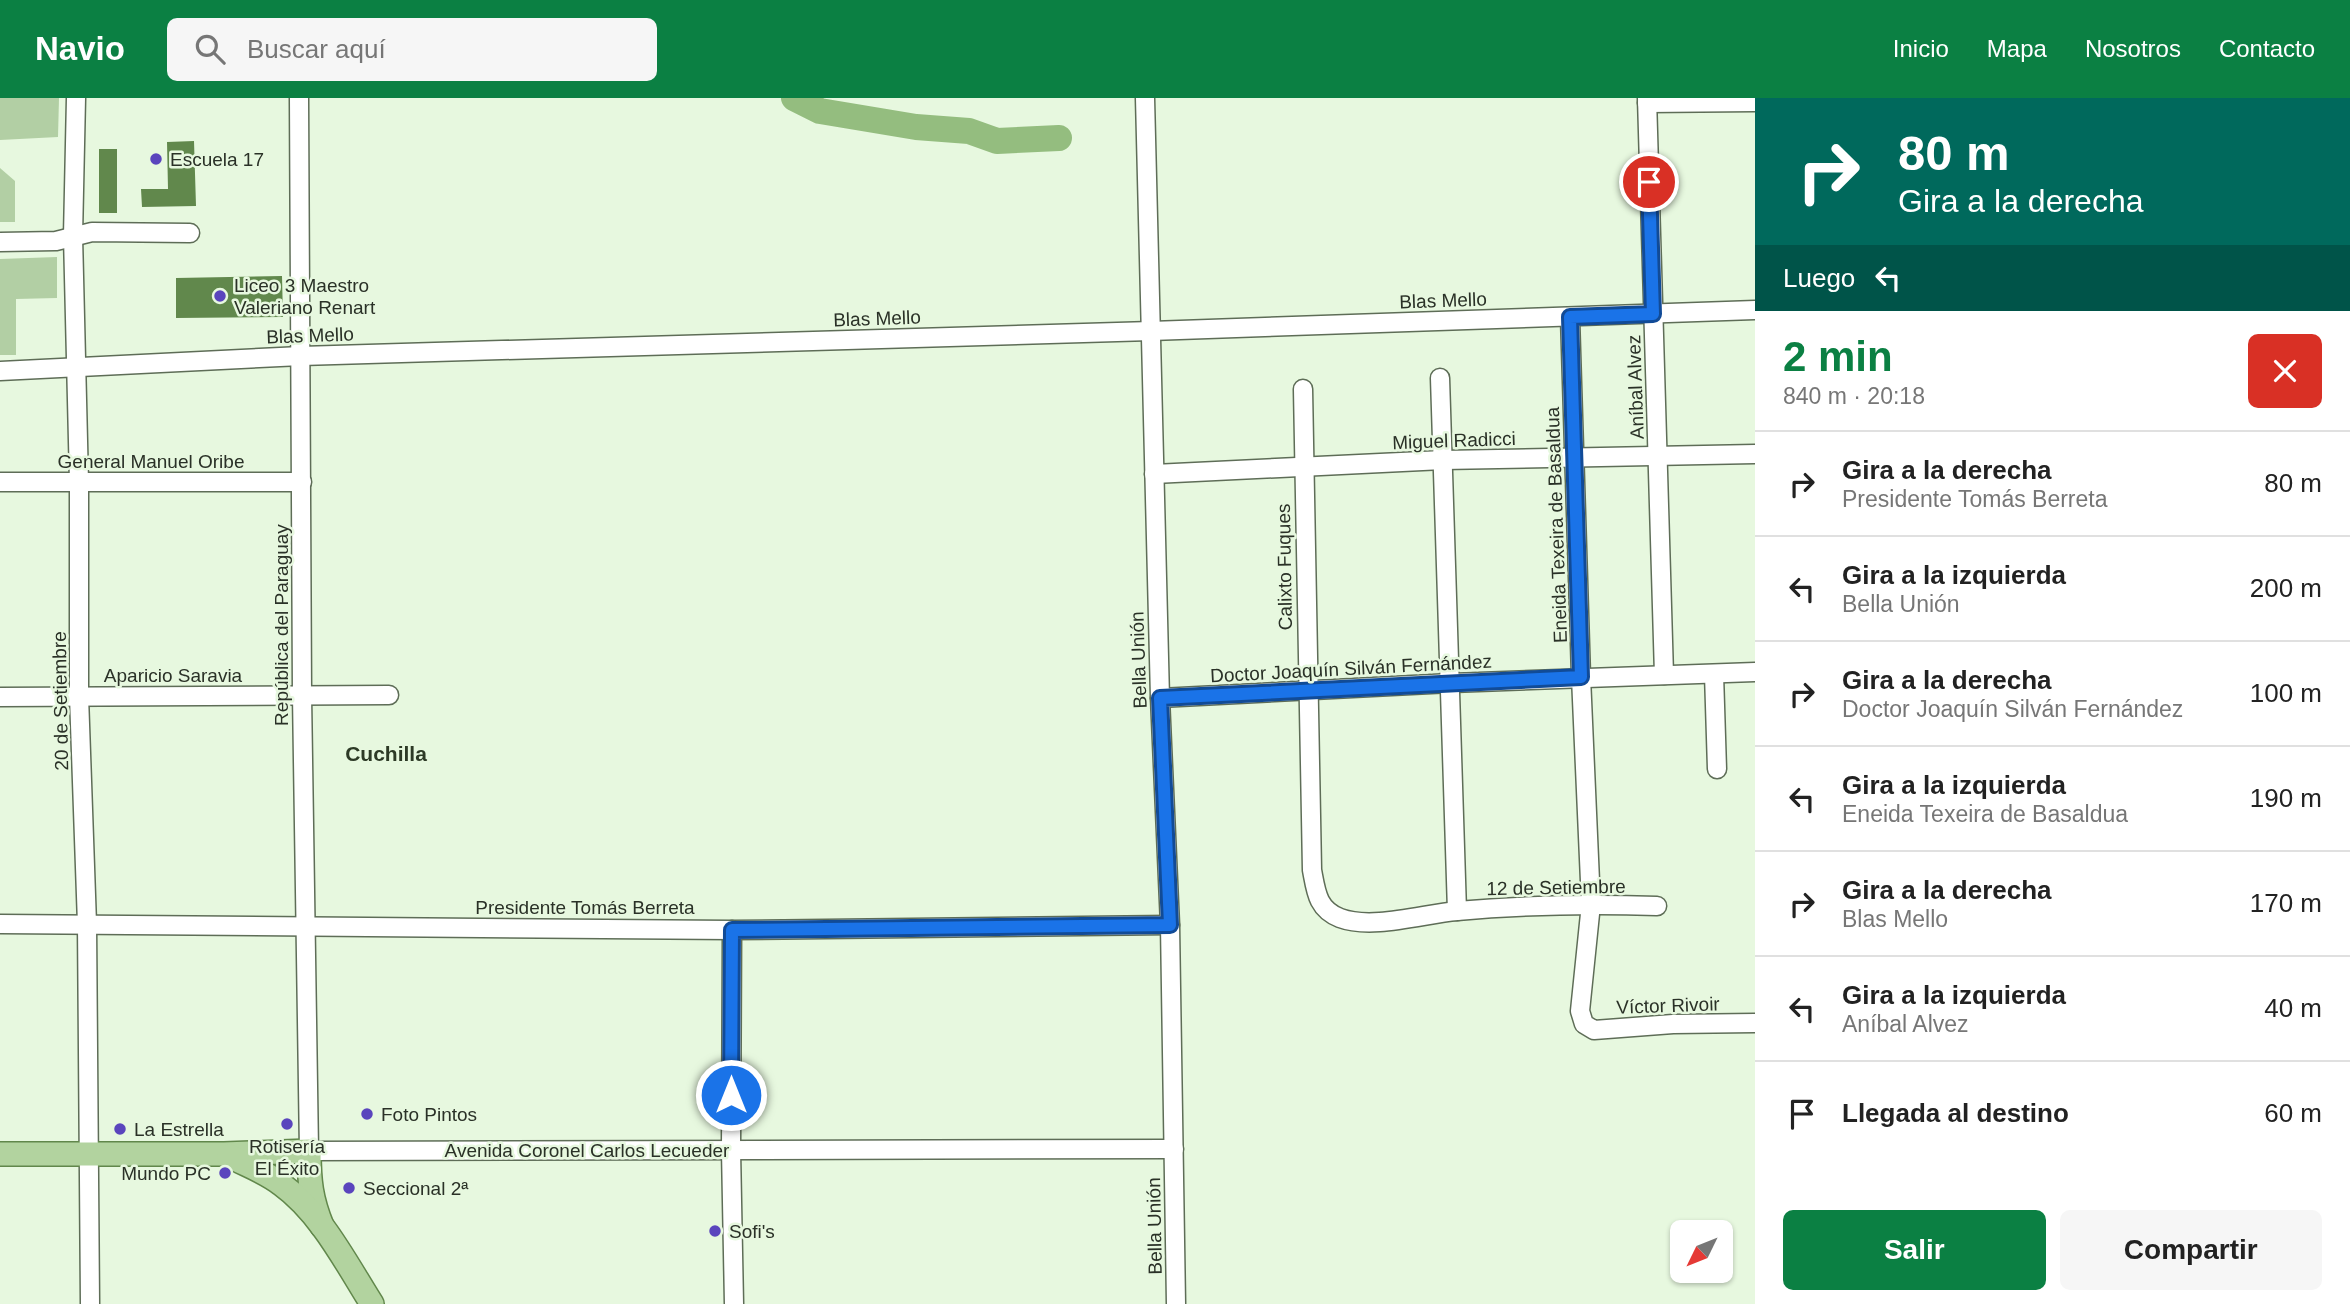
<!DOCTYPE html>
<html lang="es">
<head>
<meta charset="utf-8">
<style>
  :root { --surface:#fff; --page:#f6f6f6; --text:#222; --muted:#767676; --line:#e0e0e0; --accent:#0b8043 }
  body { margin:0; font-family:Arial,sans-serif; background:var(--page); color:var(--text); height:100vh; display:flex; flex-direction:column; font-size:26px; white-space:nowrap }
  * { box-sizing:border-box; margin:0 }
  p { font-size:23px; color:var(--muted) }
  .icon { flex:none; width:38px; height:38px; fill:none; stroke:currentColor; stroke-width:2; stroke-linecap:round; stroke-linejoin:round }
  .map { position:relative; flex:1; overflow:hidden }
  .details { display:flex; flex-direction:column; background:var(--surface); width:595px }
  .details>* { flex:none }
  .top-card { background:#00695c; color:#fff; overflow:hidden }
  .needle { width:46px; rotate:227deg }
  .controls { position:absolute; left:1670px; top:1122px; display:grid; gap:14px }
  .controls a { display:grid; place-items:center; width:63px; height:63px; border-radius:10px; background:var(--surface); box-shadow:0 2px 5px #0004; font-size:35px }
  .pin { position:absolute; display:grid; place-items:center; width:60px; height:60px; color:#fff; margin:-30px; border:4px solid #fff; border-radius:50%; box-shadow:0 2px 7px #0007 }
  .me { position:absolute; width:77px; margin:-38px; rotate:0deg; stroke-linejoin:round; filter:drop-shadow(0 0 5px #0008) }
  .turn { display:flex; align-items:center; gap:24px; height:147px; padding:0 28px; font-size:32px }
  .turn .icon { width:91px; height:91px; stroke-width:2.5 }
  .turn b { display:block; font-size:49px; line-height:60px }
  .then { display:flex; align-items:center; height:66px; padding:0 28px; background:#0003; gap:14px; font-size:26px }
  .round { display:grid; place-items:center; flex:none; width:74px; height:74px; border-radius:10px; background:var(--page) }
  .head { display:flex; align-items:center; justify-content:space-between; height:119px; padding:0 28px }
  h1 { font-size:42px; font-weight:700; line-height:52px; color:var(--accent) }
  .button { display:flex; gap:14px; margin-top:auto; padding:14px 28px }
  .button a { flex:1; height:80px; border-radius:10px; background:var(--accent); color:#fff; font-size:28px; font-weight:700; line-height:80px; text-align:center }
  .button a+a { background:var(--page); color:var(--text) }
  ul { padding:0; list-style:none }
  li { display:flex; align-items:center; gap:21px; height:105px; padding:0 28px; border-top:2px solid var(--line) }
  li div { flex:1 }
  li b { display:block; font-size:26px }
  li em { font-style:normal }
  header { display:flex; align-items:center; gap:42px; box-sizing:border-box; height:98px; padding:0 35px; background:var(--accent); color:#fff }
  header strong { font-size:33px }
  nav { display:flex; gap:38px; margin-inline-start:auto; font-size:24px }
  .search { width:490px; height:63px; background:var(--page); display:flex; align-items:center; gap:18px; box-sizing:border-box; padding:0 24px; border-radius:10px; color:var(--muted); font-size:26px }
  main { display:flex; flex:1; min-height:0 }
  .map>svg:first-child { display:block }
  .green { fill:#b2cfa4 }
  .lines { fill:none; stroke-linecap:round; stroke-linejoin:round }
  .river { stroke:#94bd7f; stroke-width:26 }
  .building { fill:#61884c }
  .minor-casing { stroke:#5e6d57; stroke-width:21 }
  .major-casing { stroke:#61874b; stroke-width:26 }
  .minor { stroke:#fff; stroke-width:18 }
  .major { stroke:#b2d39f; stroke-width:23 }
  .route-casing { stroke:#114b97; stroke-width:18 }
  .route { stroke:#1a73e8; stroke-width:12 }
  .poi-dot { fill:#5a45bd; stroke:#e7f8df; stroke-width:2.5 }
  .labels { text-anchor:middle; stroke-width:5; stroke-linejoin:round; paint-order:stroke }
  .poi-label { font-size:19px; fill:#2a3127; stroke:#e7f8df; text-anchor:start }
  .street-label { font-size:19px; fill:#2a3127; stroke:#e7f8df }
  .neighbourhood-label { font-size:21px; font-weight:bold; fill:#2d3a26; stroke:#e7f8df }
</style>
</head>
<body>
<header>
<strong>Navio</strong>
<div class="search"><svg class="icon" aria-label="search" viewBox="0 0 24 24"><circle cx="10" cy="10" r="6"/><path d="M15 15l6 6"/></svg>Buscar aquí</div>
<nav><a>Inicio</a><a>Mapa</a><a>Nosotros</a><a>Contacto</a></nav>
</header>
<main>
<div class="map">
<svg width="1755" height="1206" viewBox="0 0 1755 1206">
  <rect width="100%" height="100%" fill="#e7f8df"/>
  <g class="green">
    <path d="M0,0H59L58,39L0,42Z"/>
    <path d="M0,70L15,83V124H0Z"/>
    <path d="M57,159V200L16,201V257H0V161Z"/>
  </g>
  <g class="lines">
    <path class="river" d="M794,0L820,13L916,29L969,33L997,43L1059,40"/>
  </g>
  <g class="building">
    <path d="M194,43L196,108L142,109L141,91H168L167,44Z"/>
    <rect x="99" y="51" width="18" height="64"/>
    <path d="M282,178L283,219L176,220V180Z"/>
  </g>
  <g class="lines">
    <g class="minor-casing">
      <g id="minor">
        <path d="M76,0L73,138L79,384V598L87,826L90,1206"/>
        <path d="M299,0L302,597L309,1053L1174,1051"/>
        <path d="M1145,0L1160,600L1170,827L1176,1206"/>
        <path d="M1647,0L1664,577"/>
        <path d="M1647,5L1755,4"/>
        <path d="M0,144L56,143L92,134L190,135"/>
        <path d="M1570,219L1581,579L1591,806L1580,913L1584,926L1594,932L1673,926L1755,925"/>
        <path d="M0,273L301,258L1151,233L1755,212"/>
        <path d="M1440,280L1457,813"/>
        <path d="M1303,291L1312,772C1316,793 1317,811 1340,820C1372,832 1423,816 1457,813C1523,807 1590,806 1657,808"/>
        <path d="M1154,376L1443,362L1755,356"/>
        <path d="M0,384H302"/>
        <path d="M1714,576L1717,671"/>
        <path d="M0,599L389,597"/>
        <path d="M1160,600L1451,585L1755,574"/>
        <path d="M0,826L732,832L1170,827"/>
        <path d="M732,832L731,1052L734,1206"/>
      </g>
    </g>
    <g class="major-casing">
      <g id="major">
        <path d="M0,1056H224L309,1053C309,1083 311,1101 322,1128"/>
        <path d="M229,1058C246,1067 266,1074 281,1086C321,1115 346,1165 372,1206"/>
      </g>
    </g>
    <use href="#minor" class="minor"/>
    <use href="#major" class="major"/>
  </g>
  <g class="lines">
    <g class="route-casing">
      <path id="route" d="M731,997L732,832L1170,827L1160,600L1581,579L1570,219L1653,216L1649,84"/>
    </g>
    <use href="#route" class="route"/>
  </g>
  <g class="poi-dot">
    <circle cx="156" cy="61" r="7"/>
    <circle cx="220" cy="198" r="7"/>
    <circle cx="367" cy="1016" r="7"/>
    <circle cx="287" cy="1026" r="7"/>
    <circle cx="120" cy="1031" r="7"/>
    <circle cx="225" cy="1075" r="7"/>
    <circle cx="349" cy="1090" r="7"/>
    <circle cx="715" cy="1133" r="7"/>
  </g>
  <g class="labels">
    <g class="poi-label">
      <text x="170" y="68">Escuela 17</text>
      <text x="234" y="194">Liceo 3 Maestro<tspan x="234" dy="22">Valeriano Renart</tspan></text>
      <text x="381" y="1023">Foto Pintos</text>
      <text x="134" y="1038">La Estrella</text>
      <text x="287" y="1055" text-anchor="middle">Rotisería<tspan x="287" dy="22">El Éxito</tspan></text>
      <text x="211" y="1082" text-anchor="end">Mundo PC</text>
      <text x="363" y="1097">Seccional 2ª</text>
      <text x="729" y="1140">Sofi's</text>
    </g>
    <g class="street-label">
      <text transform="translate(1443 202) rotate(-2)" y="7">Blas Mello</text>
      <text transform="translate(877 220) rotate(-2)" y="7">Blas Mello</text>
      <text transform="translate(310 237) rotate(-2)" y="7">Blas Mello</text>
      <text transform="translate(1635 289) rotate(-92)" y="7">Aníbal Alvez</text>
      <text transform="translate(1454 342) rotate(-2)" y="7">Miguel Radicci</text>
      <text x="151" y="370">General Manuel Oribe</text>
      <text transform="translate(1556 427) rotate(-92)" y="7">Eneida Texeira de Basaldua</text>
      <text transform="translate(1284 469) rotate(-91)" y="7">Calixto Fuques</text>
      <text transform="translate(281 527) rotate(-90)" y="7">República del Paraguay</text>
      <text transform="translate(1138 562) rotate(-92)" y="7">Bella Unión</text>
      <text transform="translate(1351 570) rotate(-3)" y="7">Doctor Joaquín Silván Fernández</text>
      <text x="173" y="584">Aparicio Saravia</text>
      <text transform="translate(60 603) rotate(-91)" y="7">20 de Setiembre</text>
      <text transform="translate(1556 789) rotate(-1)" y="7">12 de Setiembre</text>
      <text x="585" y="816">Presidente Tomás Berreta</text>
      <text transform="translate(1668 907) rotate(-2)" y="7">Víctor Rivoir</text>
      <text x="587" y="1059">Avenida Coronel Carlos Lecueder</text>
      <text transform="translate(1154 1128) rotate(-91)" y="7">Bella Unión</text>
    </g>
    <g class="neighbourhood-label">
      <text x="386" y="663">Cuchilla</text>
    </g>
  </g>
</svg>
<div class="controls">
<a><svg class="needle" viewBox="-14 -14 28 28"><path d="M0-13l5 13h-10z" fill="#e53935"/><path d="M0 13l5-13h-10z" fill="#767676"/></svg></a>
</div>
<div class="pin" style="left:1649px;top:84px;background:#d93025"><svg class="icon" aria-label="arrive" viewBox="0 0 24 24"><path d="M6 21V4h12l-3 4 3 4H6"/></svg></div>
<svg class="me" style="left:731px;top:997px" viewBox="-20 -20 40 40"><circle r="17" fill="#1a73e8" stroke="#fff" stroke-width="3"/><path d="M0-11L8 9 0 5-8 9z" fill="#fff"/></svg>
</div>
<section class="details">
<div class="top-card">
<div class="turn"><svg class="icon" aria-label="right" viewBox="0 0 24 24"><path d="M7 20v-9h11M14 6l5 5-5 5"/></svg><div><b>80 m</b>Gira a la derecha</div></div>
<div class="then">Luego<svg class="icon" aria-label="left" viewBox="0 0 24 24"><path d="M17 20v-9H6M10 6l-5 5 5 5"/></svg></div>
</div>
<div class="head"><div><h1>2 min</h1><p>840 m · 20:18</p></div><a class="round" style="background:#d93025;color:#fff"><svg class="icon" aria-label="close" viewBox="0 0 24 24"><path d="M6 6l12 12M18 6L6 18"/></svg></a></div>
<ul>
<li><svg class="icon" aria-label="right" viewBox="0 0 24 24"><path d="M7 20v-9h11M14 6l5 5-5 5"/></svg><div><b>Gira a la derecha</b><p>Presidente Tomás Berreta</p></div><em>80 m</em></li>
<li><svg class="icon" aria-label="left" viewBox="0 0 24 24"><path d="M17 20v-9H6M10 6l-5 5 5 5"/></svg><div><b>Gira a la izquierda</b><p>Bella Unión</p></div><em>200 m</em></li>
<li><svg class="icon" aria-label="right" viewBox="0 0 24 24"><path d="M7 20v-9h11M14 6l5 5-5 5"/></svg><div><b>Gira a la derecha</b><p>Doctor Joaquín Silván Fernández</p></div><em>100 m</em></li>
<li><svg class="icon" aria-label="left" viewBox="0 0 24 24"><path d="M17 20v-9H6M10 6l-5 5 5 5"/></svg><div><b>Gira a la izquierda</b><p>Eneida Texeira de Basaldua</p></div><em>190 m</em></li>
<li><svg class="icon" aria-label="right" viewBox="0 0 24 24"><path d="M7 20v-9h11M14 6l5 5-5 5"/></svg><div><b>Gira a la derecha</b><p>Blas Mello</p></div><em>170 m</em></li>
<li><svg class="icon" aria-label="left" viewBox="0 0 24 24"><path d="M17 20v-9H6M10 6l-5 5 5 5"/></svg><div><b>Gira a la izquierda</b><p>Aníbal Alvez</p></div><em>40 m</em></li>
<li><svg class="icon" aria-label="arrive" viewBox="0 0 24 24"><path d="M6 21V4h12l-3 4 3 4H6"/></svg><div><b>Llegada al destino</b></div><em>60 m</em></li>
</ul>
<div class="button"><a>Salir</a><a>Compartir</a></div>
</section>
</main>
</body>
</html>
